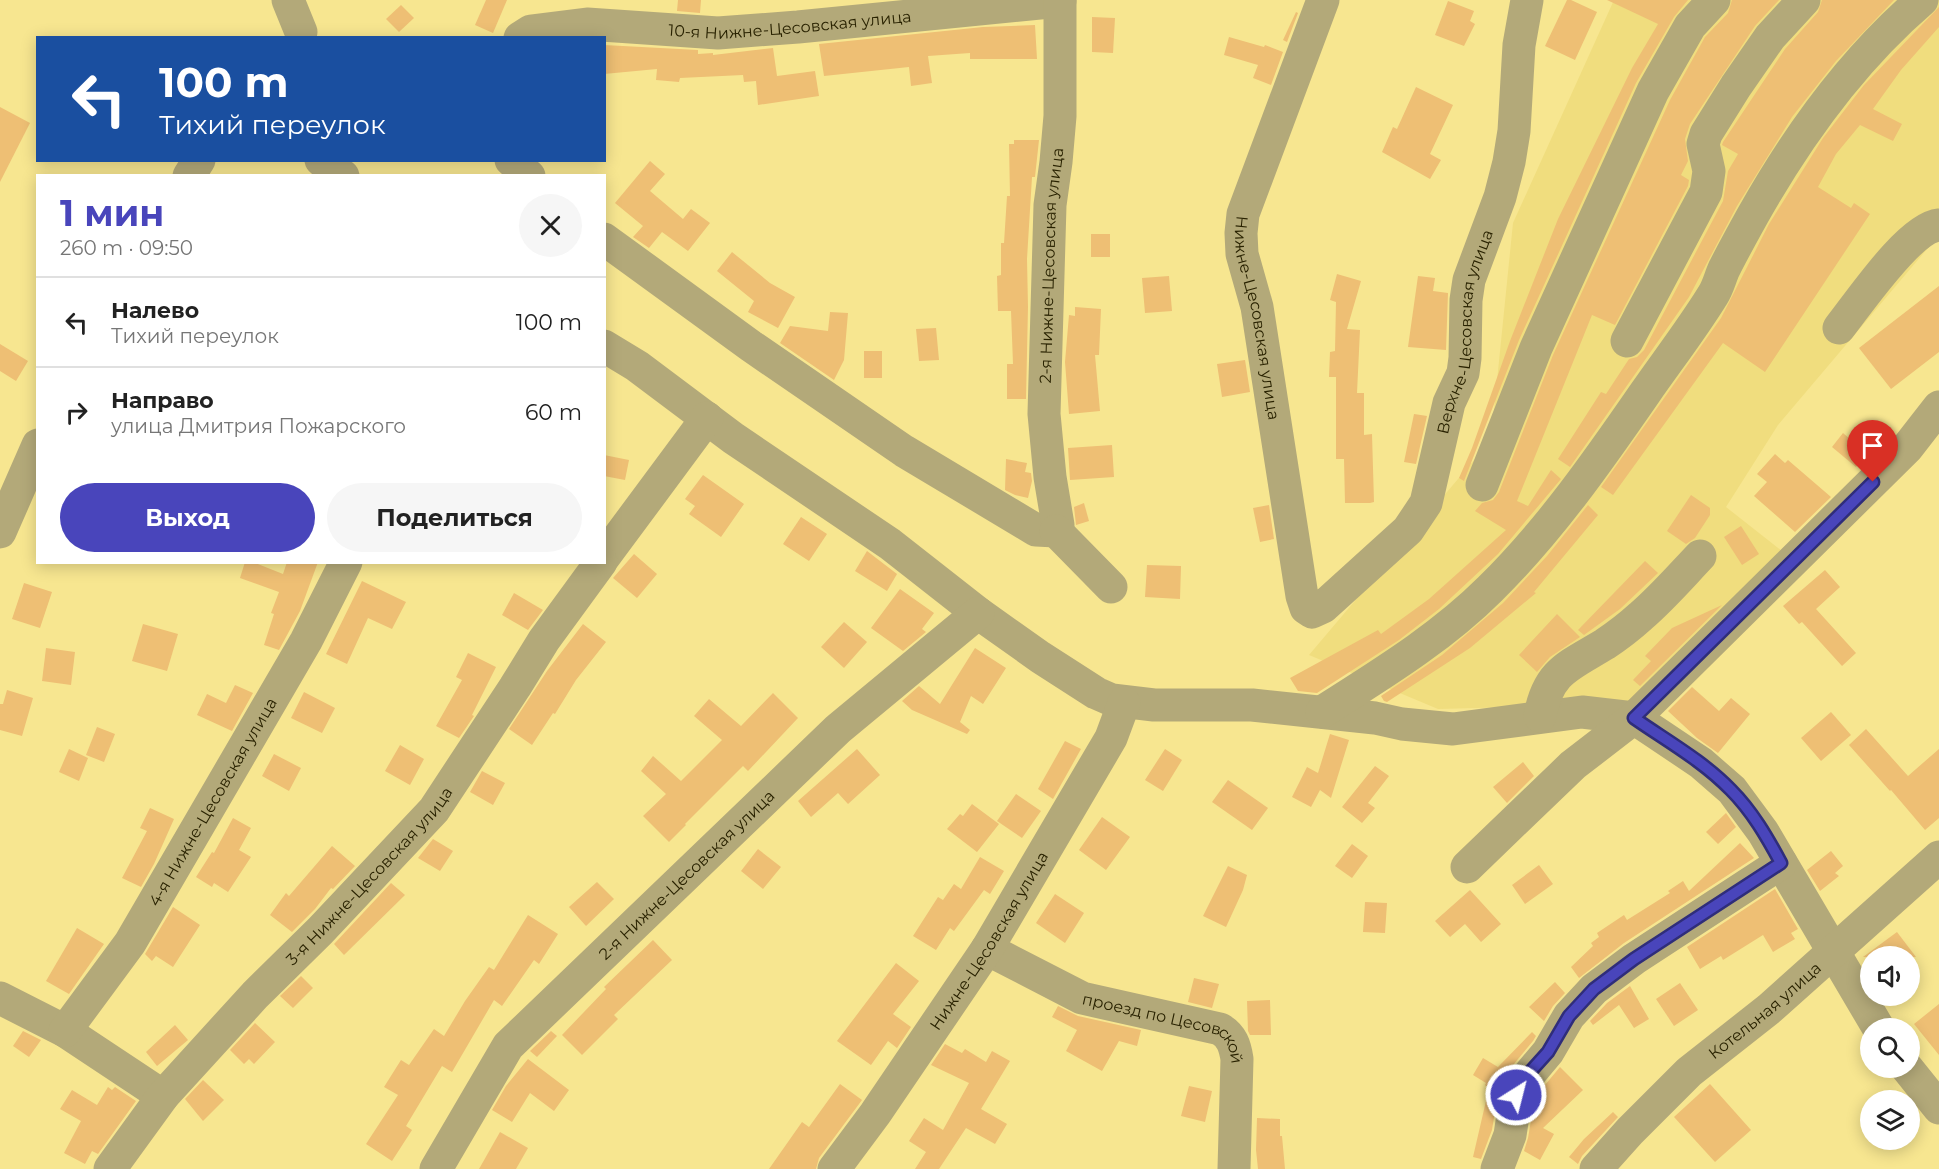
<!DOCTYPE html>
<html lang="ru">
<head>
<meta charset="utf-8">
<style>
  :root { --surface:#fff; --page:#f6f6f6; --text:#222; --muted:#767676; --line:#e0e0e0; --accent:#4945bb }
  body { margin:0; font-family:Montserrat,sans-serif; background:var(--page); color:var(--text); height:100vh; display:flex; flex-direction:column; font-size:22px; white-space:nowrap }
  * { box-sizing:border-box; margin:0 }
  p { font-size:20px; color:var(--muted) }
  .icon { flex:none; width:33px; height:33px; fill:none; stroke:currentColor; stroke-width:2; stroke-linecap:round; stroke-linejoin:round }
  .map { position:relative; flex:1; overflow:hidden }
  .sheet { position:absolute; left:36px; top:174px; width:570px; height:390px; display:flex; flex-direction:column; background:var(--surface); border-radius:0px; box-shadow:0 3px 15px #0003 }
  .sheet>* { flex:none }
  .hud { position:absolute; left:36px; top:36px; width:570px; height:126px; border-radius:0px; box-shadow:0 3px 15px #0003; background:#1a4fa0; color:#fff; overflow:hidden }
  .tools { position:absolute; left:1860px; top:946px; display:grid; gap:12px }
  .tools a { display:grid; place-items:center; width:60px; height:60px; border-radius:50%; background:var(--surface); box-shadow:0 3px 15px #0003; font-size:30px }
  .pin { position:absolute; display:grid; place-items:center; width:51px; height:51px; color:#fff; margin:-62px -26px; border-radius:50% 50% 50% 0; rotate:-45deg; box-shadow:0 0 6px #0007 }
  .pin .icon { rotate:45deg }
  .me { position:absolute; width:66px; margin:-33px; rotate:36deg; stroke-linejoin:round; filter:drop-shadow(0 0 4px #0008) }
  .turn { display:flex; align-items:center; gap:21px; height:126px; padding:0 24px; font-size:27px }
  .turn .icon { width:78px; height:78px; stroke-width:2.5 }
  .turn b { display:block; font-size:42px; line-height:51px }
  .round { display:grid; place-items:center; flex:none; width:63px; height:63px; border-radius:32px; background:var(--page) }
  .summary { display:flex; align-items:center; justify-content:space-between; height:102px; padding:0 24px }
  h1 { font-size:36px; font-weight:700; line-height:45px; color:var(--accent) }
  .cta { display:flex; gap:12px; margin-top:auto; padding:12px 24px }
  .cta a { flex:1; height:69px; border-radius:36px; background:var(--accent); color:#fff; font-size:24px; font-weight:700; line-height:69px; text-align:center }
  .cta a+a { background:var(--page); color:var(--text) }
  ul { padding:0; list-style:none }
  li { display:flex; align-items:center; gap:18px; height:90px; padding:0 24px; border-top:2px solid var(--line) }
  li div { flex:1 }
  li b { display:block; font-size:22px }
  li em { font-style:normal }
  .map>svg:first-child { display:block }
  .built { fill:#f0dd7e }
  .building { fill:#eebf74 }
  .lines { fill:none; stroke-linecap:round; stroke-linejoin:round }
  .minor { stroke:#b3a979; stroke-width:33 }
  .route-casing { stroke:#2f2d7a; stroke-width:15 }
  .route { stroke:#4945bb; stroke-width:10 }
  .labels { text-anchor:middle; stroke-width:4.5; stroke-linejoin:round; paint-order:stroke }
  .street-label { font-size:16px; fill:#292200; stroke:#fff }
</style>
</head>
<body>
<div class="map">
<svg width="1939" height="1169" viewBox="0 0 1939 1169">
  <rect width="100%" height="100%" fill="#f7e690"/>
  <path class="built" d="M1614,0H1939V235L1778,425L1726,507L1782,551L1631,704L1438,709L1309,655L1491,440L1513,223Z"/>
  <g class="building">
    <path d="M486,0H507L493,33L475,25Z"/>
    <path d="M678,0H701L700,13L677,11Z"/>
    <path d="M1567,0H1571L1597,12L1575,60L1545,46Z"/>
    <path d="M1607,0H1688L1674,17L1636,83L1519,340L1464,481L1459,478L1472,448L1510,341L1558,219L1632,68L1658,24Z"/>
    <path d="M1732,0H1779L1755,26L1690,124L1685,139L1688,161L1681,175L1689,180L1688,186L1615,325L1592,315L1517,501L1528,506L1551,470L1561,479L1498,554L1439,609L1399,640L1317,693L1298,691L1290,678L1378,630L1381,634L1429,599L1506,530L1475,511L1482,503L1493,500L1499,492L1553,355L1670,100L1705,37L1728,13Z"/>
    <path d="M1822,0H1894L1836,61L1792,117L1737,206L1689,297L1570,467L1558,459L1601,392L1606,394L1629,359L1637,357L1644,350L1723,201L1728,171L1738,154L1722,145L1723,142L1785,49L1818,12Z"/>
    <path d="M1448,1L1474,11L1470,21L1475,24L1464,46L1435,35Z"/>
    <path d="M401,5L414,18L399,32L386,19Z"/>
    <path d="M1939,7V27L1901,70L1873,109L1902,124L1893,141L1860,125L1836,154L1818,187L1851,208L1854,203L1870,214L1765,372L1723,343L1613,495L1601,487L1721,318L1769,224L1823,138L1864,85Z"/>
    <path d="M1296,12L1298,13L1287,42L1283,40Z"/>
    <path d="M1092,17L1115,18L1113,53L1092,52Z"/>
    <path d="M1035,25L1037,59H970V53L928,56L932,83L911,86L909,67L824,76L819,44L983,27Z"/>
    <path d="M1229,37L1264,47L1265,45L1283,52L1271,85L1253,78L1258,65L1224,55Z"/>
    <path d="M604,45L698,50V54L713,53V55L773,48L777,76L815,71L819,96L758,105L756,81L744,82L743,75L680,78L679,82L656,80L657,69L604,74Z"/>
    <path d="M1416,87L1453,105L1430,154L1441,160L1430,179L1382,152L1393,127L1397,129Z"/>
    <path d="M0,107L30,123L0,182Z"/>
    <path d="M1014,140H1039L1035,177H1032L1027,259L1028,307L1026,399H1007V364H1013L1011,311H998L997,276L1001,275V243H1004L1007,196H1010L1009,144H1014Z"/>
    <path d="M650,161L665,174L650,191L683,219L691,209L710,223L688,251L662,232L649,248L633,237L643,226L615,203Z"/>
    <rect x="1091" y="234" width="19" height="23"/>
    <path d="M732,252L770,283L795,297L778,328L748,312L754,301L717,271Z"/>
    <path d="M1337,274L1361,281L1347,329L1360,330L1357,393H1364V435L1372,434L1374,502L1370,503H1345L1344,459H1336V377H1329L1330,352L1335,351L1336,302L1330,300Z"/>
    <path d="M1169,276L1172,311L1145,313L1142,278Z"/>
    <path d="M1418,276L1435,278L1433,291L1448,293L1446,350L1408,347Z"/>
    <path d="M1939,286V352L1891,389L1859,348Z"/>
    <path d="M1075,307L1101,309L1099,355H1095L1100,411L1069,414L1065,362L1069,315L1075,316Z"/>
    <path d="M830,312L848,313L844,360L834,380L780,343L790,326L828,331Z"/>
    <path d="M936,328L939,360L919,361L916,329Z"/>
    <path d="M0,344L28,361L16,381L0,371Z"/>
    <rect x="864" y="351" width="18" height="27"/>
    <path d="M1245,360L1250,392L1222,397L1217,364Z"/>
    <path d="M1414,414L1427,416L1416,464L1404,462Z"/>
    <path d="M1843,433L1867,454L1856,467L1832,447Z"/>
    <path d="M1112,445L1114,477L1070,480L1068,448Z"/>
    <path d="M1775,454L1785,463L1788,460L1831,497L1795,532L1754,496L1767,482L1757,474Z"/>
    <path d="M604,455L629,460L625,480L604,476Z"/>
    <path d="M1006,459L1027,463L1025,472L1031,473L1032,481L1028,498L1015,495L1005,490Z"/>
    <path d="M703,475L744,504L721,537L689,514L695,506L685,499Z"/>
    <path d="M1691,495L1710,508V515L1695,538L1686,544L1667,531Z"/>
    <path d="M1084,503L1089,521L1076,525L1074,507Z"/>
    <path d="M1269,505L1274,539L1260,542L1253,508Z"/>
    <path d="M1588,505L1598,515L1534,592L1536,593L1470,648L1387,702L1384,701L1381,696L1442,655L1503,603L1547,556Z"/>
    <path d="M801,517L827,534L809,561L783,544Z"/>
    <path d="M1741,526L1759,554L1742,565L1724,537Z"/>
    <path d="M867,551L897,574L887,591L855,571Z"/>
    <path d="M634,554L657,574L637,598L613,578Z"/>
    <path d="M1645,561L1658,573L1620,609L1584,635L1578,630Z"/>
    <path d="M245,562H253L283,574L287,562H318L300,611L279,650L264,645L274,614L271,613L279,592L240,578Z"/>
    <path d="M1147,565L1181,566L1180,599L1145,597Z"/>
    <path d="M1825,570L1840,587L1816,609L1856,653L1842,666L1802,622L1799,624L1783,606Z"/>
    <path d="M362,581L406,602L392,629L368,618L347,664L326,654Z"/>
    <path d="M24,583L52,592L40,628L12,619Z"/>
    <path d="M900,589L934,613L922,629L926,632L903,651L871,628Z"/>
    <path d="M514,593L543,610L528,630L502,615Z"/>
    <path d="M1722,605L1640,686L1633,680L1651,661L1645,656L1672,628Z"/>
    <path d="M1557,614L1580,637L1550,657L1537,672L1519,655Z"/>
    <path d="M844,622L867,642L844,668L821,647Z"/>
    <path d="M143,624L178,634L167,671L132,661Z"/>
    <path d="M583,624L606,642L576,680L555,714L553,713L532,745L509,729L547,671Z"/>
    <path d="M46,648L75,652L71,685L42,681Z"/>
    <path d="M975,648L1006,668L983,704L971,696L960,722L970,730L967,734L912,710L902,701L919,686L940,704Z"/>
    <path d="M468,653L496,667L472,715L474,716L459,738L436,726L462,680L456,677Z"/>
    <path d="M235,685L253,693L232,731L197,715L207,694L226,703Z"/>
    <path d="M1692,687L1719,711L1731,698L1750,714L1718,753L1697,738L1668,711Z"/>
    <path d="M7,690L33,698L22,736L0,730V704H3Z"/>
    <path d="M304,692L335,708L322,733L291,718Z"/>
    <path d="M773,693L798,718L748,771L743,766L685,824L686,825L669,842L643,816L666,794L641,771L653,756L681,781L722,740L694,716L709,699L741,726Z"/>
    <path d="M1831,712L1851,735L1821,761L1801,738Z"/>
    <path d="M97,727L115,734L104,762L86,755Z"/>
    <path d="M1866,729L1908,776L1939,749V818L1925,830L1891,790L1890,791L1849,745Z"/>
    <path d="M1330,734L1349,740L1331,798L1320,790L1311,807L1292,797L1307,767L1318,773Z"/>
    <path d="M1065,741L1081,749L1053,799L1038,789Z"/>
    <path d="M400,745L424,759L410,785L385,771Z"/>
    <path d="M69,749L88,758L79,781L59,772Z"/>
    <path d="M857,749L880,775L848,804L838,793L811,817L798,801Z"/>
    <path d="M1165,749L1182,760L1163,791L1145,780Z"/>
    <path d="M274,754L301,768L289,791L262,776Z"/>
    <path d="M1523,762L1534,776L1507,803L1493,787Z"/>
    <path d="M1375,766L1389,776L1368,803L1375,808L1362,823L1342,807Z"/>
    <path d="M482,771L505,783L493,805L470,792Z"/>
    <path d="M1228,780L1268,808L1252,830L1212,802Z"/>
    <path d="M1016,794L1041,811L1022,838L997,821Z"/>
    <path d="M972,804L999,824L977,852L947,829L960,814L963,816Z"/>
    <path d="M150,808L174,819L154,864L141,887L122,878L147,831L140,828Z"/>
    <path d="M1726,813L1736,827L1718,844L1706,832Z"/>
    <path d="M1102,817L1130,837L1106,870L1079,850Z"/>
    <path d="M233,818L251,828L239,850L251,857L228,892L214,883L212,887L196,877L212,852L214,853Z"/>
    <path d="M433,839L453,851L440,871L418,858Z"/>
    <path d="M1740,843L1754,858L1624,943L1579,978L1571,967L1593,946L1591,943L1599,937L1597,933L1624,915L1627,920L1670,893L1668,891L1683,881L1689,891Z"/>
    <path d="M1352,844L1368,856L1352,878L1335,866Z"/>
    <path d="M332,846L355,866L333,889L331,888L315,909L292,932L270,915L286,893L289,896Z"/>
    <path d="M758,849L781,867L763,889L741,871Z"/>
    <path d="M1831,851L1843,866L1835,873L1839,876L1820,891L1807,870Z"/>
    <path d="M980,857L1004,871L990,894L984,890L954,931L950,928L936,950L913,936L938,897L943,900L954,884L961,889Z"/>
    <path d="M1539,865L1553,884L1525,904L1512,885Z"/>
    <path d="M1228,866L1247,875L1243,890L1226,927L1203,916Z"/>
    <path d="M597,882L614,899L586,926L569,907Z"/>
    <path d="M391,883L405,895L344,955L334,944Z"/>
    <path d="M1775,889L1798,929L1791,933L1795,939L1773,952L1763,935L1723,960L1721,956L1700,969L1687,947Z"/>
    <path d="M1470,890L1501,924L1481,942L1465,924L1450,937L1435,921Z"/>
    <path d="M1055,894L1084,913L1065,943L1036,923Z"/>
    <path d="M1365,902L1387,903L1385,933L1363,932Z"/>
    <path d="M173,907L200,925L173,967L156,956L152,961L145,954Z"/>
    <path d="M528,915L558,934L539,964L534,960L502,1006L494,1000L452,1072L442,1066L406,1126L412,1130L392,1161L366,1144L398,1095L384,1087L401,1060L409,1065L434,1029L444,1036L465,1001L489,967L494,970Z"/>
    <path d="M77,928L104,944L69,994L46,981Z"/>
    <path d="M1897,932L1916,957H1863Z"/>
    <path d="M653,940L672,960L614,1015L618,1019L582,1055L562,1035L606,989L604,987Z"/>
    <path d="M896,963L919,981L893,1014L911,1027L897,1048L888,1041L871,1065L837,1041Z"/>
    <path d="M301,976L313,988L293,1008L280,996Z"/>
    <path d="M1194,978L1219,984L1212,1008L1188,1002Z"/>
    <path d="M1555,982L1565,993L1553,1006L1544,1021L1529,1007Z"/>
    <path d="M1680,983L1698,1010L1674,1026L1656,999Z"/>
    <path d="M1630,986L1649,1019L1634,1028L1619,1005L1593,1025L1590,1021L1607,1003Z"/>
    <path d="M1270,1000L1271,1035H1250L1248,1031L1247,1001Z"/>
    <path d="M1939,1004V1055L1914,1024Z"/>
    <path d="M1058,1006L1078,1016L1141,1030L1137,1046L1119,1041L1102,1071L1066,1051L1077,1030L1052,1017Z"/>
    <path d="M255,1023L275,1042L254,1064L249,1059L244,1064L230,1050Z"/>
    <path d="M175,1025L188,1040L157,1066L146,1052Z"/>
    <path d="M23,1031L41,1040L29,1057L13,1046Z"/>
    <path d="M551,1031L557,1036L537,1057L530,1051Z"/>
    <path d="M1532,1032L1536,1036L1533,1041L1503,1077L1499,1086L1492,1130L1481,1159L1473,1157L1489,1088L1485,1085L1486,1083L1473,1075L1483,1058L1498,1067Z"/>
    <path d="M945,1044L962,1053L965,1049L986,1062L992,1051L1010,1061L981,1109L1007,1124L995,1144L966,1128L939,1169H915L926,1152L909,1141L924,1118L943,1130L969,1083L931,1065Z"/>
    <path d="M528,1059L569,1090L554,1111L530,1093L512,1122L492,1110L506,1086Z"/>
    <path d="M1560,1067L1583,1090L1543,1128L1554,1134L1540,1160L1524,1151L1528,1138L1535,1097Z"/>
    <path d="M203,1080L224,1100L203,1121L185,1099Z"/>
    <path d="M840,1084L862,1100L819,1158L816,1169H769L802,1122L809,1127Z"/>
    <path d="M1710,1084L1751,1130L1715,1162L1674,1117Z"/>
    <path d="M1189,1086L1212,1091L1205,1122L1181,1116Z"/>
    <path d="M108,1087L112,1090L115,1087L136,1101L98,1154L92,1151L85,1164L64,1153L81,1121L60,1109L72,1090L97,1105Z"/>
    <path d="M1613,1112L1618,1117L1582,1156L1578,1164L1569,1157L1584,1139Z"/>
    <path d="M1257,1118L1280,1119V1136H1282L1285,1169H1258L1256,1150Z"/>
    <path d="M500,1132L528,1148L516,1169H479Z"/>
  </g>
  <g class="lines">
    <g class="minor">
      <path d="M288,0L301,32"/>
      <path id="s1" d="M1323,0L1243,214L1241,233L1242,254L1257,307L1302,596L1306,608L1312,612L1323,607L1408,530L1426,503L1449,403L1463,373L1465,358L1466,300L1469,280L1500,197L1509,162L1514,131L1519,45L1527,0"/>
      <path id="s2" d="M520,38L531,31L587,24L718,33L798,27L1060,1"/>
      <path d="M321,160L343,176"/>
      <path d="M511,160L529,176"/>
      <path d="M189,176L199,160"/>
      <path d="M604,239L751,346L904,451L1036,530L1056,531"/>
      <path d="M1839,328C1859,303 1909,228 1939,225"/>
      <path d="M1627,341L1706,192L1709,171L1703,144L1706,134L1736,86L1770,37L1804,0"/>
      <path d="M604,346L637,366L733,438L890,544L978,613L1040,657L1096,693L1112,700L1154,705H1252L1375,718L1402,724L1453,729L1582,712L1634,718L1701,763L1732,790L1763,832L1879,1029"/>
      <path d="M1482,485L1536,348L1653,91L1690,26L1714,0"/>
      <path id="s3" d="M1056,531L1058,525L1050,477L1044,414L1050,205L1056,162L1060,116V0"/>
      <path d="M1056,531L1111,587"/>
      <path d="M0,532L38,445"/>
      <path d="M604,557L707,418"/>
      <path d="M1322,712C1380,675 1441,638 1490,589C1550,530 1598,461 1645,393C1668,360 1692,329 1713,295C1718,287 1720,278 1724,269C1733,251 1743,233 1753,215C1798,135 1852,60 1922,0"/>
      <path d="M1540,716C1548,671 1569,666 1605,644C1617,636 1630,626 1641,616C1662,598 1681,576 1700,556"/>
      <path d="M1467,867L1573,765L1634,718L1907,448L1939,407"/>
      <path id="s4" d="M987,949L1082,998L1220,1029C1232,1036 1235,1046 1237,1059L1234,1169"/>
      <path d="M0,998L65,1031L163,1096"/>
      <path id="s5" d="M65,1031L130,943L306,641L346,562"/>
      <path d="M1907,1068L1939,1108"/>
      <path id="s6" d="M110,1169L163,1096L255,995L320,931L434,810L515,687L544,640L601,562"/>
      <path id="s7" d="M436,1169L508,1046L838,729L978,613"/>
      <path id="s8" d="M834,1169L875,1114L987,949L1111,738L1124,703"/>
      <path d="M1497,1169L1510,1135L1517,1089L1548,1052L1569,1016L1594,989L1634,959L1781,863"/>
      <path id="s9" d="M1596,1169L1630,1131L1689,1072L1769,1009L1939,857"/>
    </g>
  </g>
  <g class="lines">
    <g class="route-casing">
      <path id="route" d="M1516,1095L1521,1082L1548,1052L1569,1016L1594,989L1634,959L1781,863C1767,837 1752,811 1731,790C1703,761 1667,741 1634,718L1873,482"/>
    </g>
    <use href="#route" class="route"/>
  </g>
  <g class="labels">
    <g class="street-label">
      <text dy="6" stroke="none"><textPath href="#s2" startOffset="273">10-я Нижне-Цесовская улица</textPath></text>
      <text dy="6" stroke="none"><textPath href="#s3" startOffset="267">2-я Нижне-Цесовская улица</textPath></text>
      <text dy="6" stroke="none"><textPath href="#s1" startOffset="334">Нижне-Цесовская улица</textPath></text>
      <text dy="6" stroke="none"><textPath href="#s1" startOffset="972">Верхне-Цесовская улица</textPath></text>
      <text dy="6" stroke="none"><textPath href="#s5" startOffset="273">4-я Нижне-Цесовская улица</textPath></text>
      <text dy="6" stroke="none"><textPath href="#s7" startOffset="390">2-я Нижне-Цесовская улица</textPath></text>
      <text dy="6" stroke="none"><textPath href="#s6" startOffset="392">3-я Нижне-Цесовская улица</textPath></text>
      <text dy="6" stroke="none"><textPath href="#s8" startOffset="276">Нижне-Цесовская улица</textPath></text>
      <text dy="6" stroke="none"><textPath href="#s9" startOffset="232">Котельная улица</textPath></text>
      <text dy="6" stroke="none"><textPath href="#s4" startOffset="198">проезд по Цесовской</textPath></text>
    </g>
  </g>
</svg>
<div class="tools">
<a><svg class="icon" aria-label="sound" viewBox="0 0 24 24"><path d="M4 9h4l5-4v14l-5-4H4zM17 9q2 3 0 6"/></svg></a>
<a><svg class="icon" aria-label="search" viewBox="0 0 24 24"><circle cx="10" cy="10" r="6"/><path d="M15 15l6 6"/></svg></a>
<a><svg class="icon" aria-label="layers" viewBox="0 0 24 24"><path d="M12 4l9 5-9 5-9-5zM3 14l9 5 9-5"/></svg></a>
</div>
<div class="pin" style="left:1873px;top:482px;background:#d93025"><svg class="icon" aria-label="arrive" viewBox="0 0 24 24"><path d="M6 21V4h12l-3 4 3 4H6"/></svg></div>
<svg class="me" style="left:1516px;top:1095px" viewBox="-20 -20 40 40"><circle r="17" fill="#4945bb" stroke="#fff" stroke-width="3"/><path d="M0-11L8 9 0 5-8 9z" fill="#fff"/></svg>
<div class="hud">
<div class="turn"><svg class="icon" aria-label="left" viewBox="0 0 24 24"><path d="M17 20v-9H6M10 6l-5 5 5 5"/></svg><div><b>100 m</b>Тихий переулок</div></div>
</div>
<section class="sheet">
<div class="summary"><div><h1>1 мин</h1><p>260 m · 09:50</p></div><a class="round"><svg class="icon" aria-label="close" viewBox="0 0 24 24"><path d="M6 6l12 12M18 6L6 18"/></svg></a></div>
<ul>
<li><svg class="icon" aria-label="left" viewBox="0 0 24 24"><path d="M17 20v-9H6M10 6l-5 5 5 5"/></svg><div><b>Налево</b><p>Тихий переулок</p></div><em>100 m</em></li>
<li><svg class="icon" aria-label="right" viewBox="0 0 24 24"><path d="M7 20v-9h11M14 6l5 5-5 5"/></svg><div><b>Направо</b><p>улица Дмитрия Пожарского</p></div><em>60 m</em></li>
</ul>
<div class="cta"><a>Выход</a><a>Поделиться</a></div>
</section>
</div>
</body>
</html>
